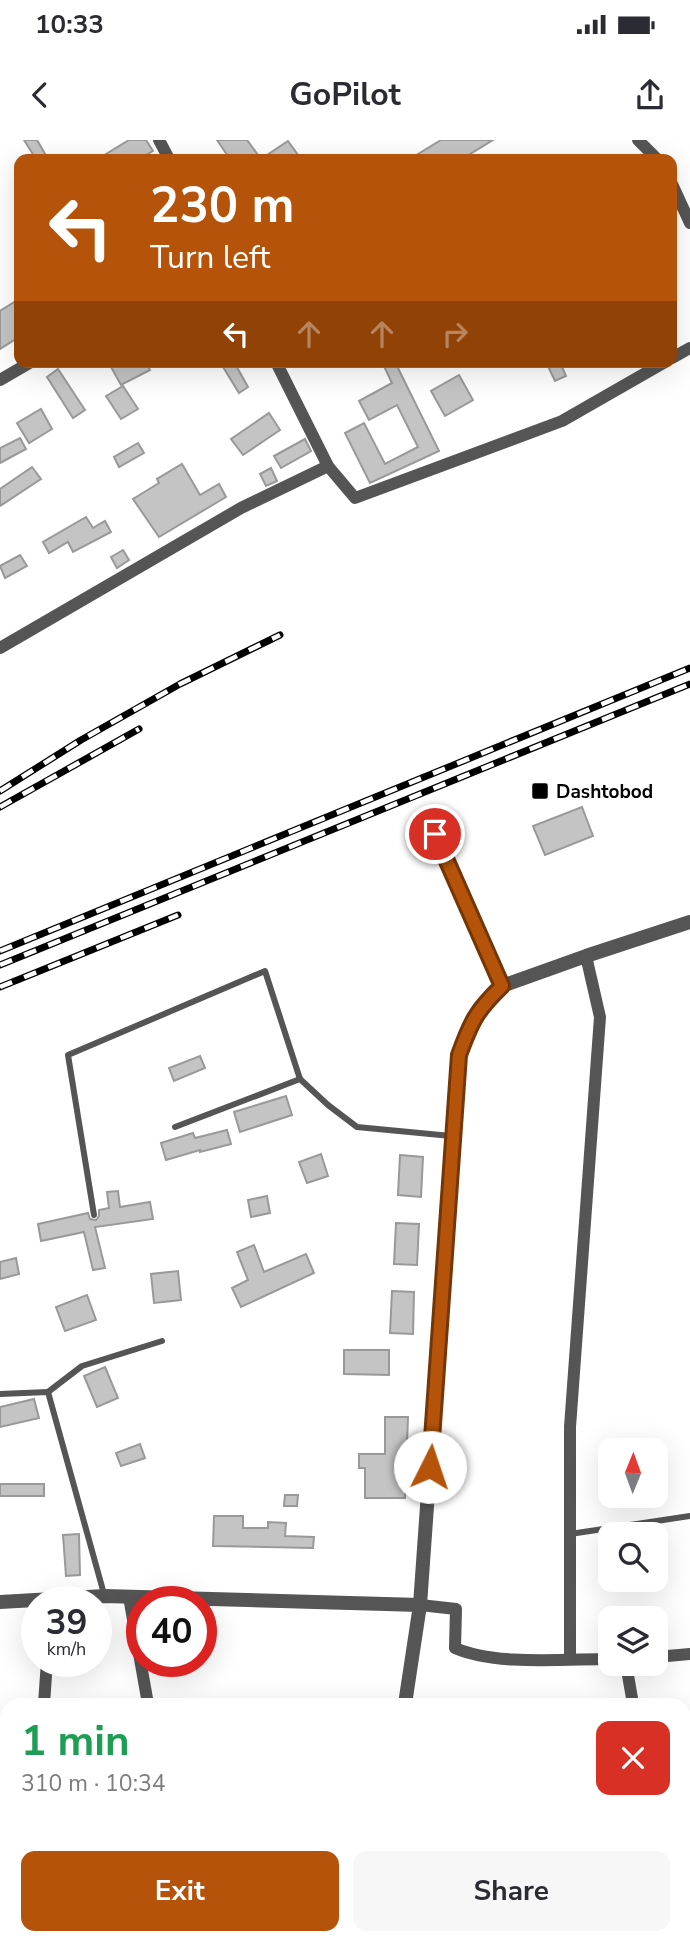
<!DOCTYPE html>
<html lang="en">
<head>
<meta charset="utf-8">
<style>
  :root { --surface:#fff; --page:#f7f7f7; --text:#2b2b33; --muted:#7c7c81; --accent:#b45309 }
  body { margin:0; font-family:"Nunito Sans",sans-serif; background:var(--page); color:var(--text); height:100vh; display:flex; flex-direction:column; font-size:26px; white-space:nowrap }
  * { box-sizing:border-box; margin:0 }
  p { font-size:23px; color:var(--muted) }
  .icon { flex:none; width:38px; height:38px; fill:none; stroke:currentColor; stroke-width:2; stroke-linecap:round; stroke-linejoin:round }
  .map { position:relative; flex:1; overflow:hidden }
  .panel { position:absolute; left:0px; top:1558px; width:691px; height:247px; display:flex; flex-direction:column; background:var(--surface); border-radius:21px 21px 0 0; box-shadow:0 7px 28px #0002 }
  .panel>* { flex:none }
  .banner { position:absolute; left:14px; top:14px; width:663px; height:214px; border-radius:14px; box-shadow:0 7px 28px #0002; background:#b45309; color:#fff; overflow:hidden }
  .needle { width:46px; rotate:1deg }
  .fabs { position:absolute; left:598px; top:1298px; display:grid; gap:14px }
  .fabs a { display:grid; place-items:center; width:70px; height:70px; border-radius:14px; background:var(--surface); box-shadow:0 7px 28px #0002; font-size:35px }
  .speed { position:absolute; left:21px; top:1446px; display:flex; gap:14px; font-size:35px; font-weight:700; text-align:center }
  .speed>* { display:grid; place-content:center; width:91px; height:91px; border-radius:50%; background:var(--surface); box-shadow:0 7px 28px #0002; line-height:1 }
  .speed small { font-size:18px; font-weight:400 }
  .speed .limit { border:10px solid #d22; background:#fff; color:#111 }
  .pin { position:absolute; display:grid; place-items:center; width:60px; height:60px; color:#fff; margin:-30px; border:4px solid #fff; border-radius:50%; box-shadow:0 2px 7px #0007 }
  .me { position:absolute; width:77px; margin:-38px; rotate:4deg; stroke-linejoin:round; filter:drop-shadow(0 0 5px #0008) }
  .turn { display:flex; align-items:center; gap:24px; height:147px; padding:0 21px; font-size:32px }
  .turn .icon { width:91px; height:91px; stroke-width:2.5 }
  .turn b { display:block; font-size:49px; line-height:60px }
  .lanes { display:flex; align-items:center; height:66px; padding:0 21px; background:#0003; justify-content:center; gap:35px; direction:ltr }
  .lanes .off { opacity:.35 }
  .round { display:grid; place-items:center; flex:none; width:74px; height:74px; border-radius:14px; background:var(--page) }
  .overview { display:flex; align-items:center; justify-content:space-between; height:119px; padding:0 21px }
  h1 { font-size:42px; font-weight:700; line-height:52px; color:#1e9e55 }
  .primary-button { display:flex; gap:14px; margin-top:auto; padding:14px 21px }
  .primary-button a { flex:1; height:80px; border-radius:14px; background:var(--accent); color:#fff; font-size:28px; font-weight:700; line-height:80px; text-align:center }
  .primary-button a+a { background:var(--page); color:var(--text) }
  .status { display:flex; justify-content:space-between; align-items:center; height:49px; padding:0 35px; background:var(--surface); direction:ltr }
  .status svg { height:19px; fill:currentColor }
  header { display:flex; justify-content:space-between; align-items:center; height:91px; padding:0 21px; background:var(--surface); font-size:32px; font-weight:700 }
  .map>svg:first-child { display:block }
  .building { fill:#c4c4c4; stroke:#999; stroke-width:2 }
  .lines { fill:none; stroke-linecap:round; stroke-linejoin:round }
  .service { stroke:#555; stroke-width:6 }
  .minor { stroke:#555; stroke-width:12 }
  .tertiary { stroke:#555; stroke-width:14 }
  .rail-casing { stroke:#000; stroke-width:7 }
  .rail { stroke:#fff; stroke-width:4.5; stroke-dasharray:13; stroke-linecap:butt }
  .route-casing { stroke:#753606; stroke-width:18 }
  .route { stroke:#b45309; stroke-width:12 }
  .poi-dot { fill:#000; stroke:#fff; stroke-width:2.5 }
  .labels { text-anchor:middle; stroke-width:5; stroke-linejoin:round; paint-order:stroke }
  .poi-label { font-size:19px; font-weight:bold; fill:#000; stroke:#fff; text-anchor:start }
</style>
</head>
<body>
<div class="status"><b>10:33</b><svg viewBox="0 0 49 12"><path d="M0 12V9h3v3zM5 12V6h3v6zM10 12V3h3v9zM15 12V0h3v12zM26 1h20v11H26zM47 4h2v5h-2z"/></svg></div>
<header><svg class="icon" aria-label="back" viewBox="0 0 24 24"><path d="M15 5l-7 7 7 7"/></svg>GoPilot<svg class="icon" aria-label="share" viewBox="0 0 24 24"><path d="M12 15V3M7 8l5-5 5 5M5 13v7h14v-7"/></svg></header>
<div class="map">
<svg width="690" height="1804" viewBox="0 0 690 1804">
  <rect width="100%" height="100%" fill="#fff"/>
  <g class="building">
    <path d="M24,0H37L48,19H36Z"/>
    <path d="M129,0H146L153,11L139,19H98Z"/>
    <path d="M217,0H247L261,19H230Z"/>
    <path d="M441,0H493L462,19H410Z"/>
    <path d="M288,1L301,19H261Z"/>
    <path d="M19,159V197L0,209V171Z"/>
    <path d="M121,222H146L150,230L121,245L111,227Z"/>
    <path d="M220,222H234L248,247L239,253Z"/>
    <path d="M382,222H395L439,311L370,343L345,293L364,283L385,324L418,307L397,265L369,280L359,261L392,243Z"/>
    <path d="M546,222H560L566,236L555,241Z"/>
    <path d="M58,229L85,270L73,278L47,237Z"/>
    <path d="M459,235L473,260L445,276L431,251Z"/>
    <path d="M123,246L138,269L121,279L106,256Z"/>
    <path d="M41,269L52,289L29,303L17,283Z"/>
    <path d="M269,273L280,290L243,315L231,299Z"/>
    <path d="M20,298L26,309L0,323V308Z"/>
    <path d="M305,299L311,311L281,328L274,316Z"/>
    <path d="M138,303L144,313L119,327L114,317Z"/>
    <path d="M182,324L200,355L219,344L226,357L159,397L133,359L159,343L157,339Z"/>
    <path d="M32,327L41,339L0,366V349Z"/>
    <path d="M271,328L277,341L266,346L260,334Z"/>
    <path d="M86,377L93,388L105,381L111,392L73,412L68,402L49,413L43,402Z"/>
    <path d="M123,410L129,420L117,428L111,417Z"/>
    <path d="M20,415L27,426L5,438L0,426Z"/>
    <path d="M582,667L593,696L545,715L533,686Z"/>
    <path d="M200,916L205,928L174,941L169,928Z"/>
    <path d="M286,956L292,975L240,992L234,972Z"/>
    <path d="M227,990L231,1004L200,1012V1010L166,1020L161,1003L193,993L195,998Z"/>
    <path d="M321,1014L328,1036L307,1043L299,1022Z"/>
    <path d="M400,1015L423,1017L421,1057L398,1055Z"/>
    <path d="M118,1051L120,1067L150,1062L153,1079L95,1087L105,1128L93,1130L84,1092L41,1101L38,1084L88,1073L90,1079L96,1080L99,1076V1070L109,1068L107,1052Z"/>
    <path d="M267,1056L270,1073L251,1077L248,1060Z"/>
    <path d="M396,1083L419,1084L417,1125L394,1124Z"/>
    <path d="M254,1105L264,1132L306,1114L314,1133L241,1167L232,1148L248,1140L237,1112Z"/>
    <path d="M16,1118L19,1134L0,1139V1122Z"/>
    <path d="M178,1131L181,1160L154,1163L151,1134Z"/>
    <path d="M392,1151L414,1152L413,1194L390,1193Z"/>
    <path d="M87,1155L96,1180L65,1191L56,1167Z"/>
    <path d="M344,1210H389V1235L344,1234Z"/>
    <path d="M105,1227L118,1258L97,1267L84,1236Z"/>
    <path d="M34,1259L39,1278L0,1287V1267Z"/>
    <path d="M385,1277H408L405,1358H365V1328H359V1314H385Z"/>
    <path d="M140,1304L145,1318L121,1326L116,1313Z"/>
    <rect x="0" y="1344" width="44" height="12"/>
    <path d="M285,1355H298L297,1366H284Z"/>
    <path d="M214,1376H243V1388H268V1382L286,1383L285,1396L314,1397L313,1408L213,1406Z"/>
    <path d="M79,1394L80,1435L66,1436L63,1395Z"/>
  </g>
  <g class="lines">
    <g class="service">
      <path d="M175,987L300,939L328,965L357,987L451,996"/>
      <path d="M94,1075L68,915L265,831L300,939"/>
      <path d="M48,1252L82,1226L162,1201"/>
      <path d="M0,1254L48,1252L104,1454"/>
      <path d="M570,1394L690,1376"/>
    </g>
    <g class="minor">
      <path d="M159,0L169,19"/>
      <path d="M638,0L657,19"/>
      <path d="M672,44L690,83"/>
      <path d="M672,218L690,208"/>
      <path d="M276,222L328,326L355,358L562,281L665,222"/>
      <path d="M0,240L31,222"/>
      <path d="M0,508L241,368L328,326"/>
      <path d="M435,694L502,846"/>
      <path d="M129,1457L148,1564"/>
      <path d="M420,1465L456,1469L455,1508C496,1526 565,1519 611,1519"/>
      <path d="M656,1517L690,1514"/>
      <path d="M570,1519V1287L600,877L586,816"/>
      <path d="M626,1524L633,1564"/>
      <path d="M44,1564L47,1521"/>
      <path d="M684,1719H690"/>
      <path d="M673,1797L674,1804"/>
      <path d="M25,1804V1797"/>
    </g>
    <g class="tertiary">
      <path d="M0,1462L105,1456L420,1465"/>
      <path d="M405,1564L420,1465L459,915L468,888L480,867L502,846L586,816L690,782"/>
      <path d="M307,1804L310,1797"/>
    </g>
    <g class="rail-casing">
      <g id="rail">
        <path d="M0,651L81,600L180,544L280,495"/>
        <path d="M0,667L139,589"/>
        <path d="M0,811L690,528"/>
        <path d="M0,825L690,544"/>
        <path d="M0,847L178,775"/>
      </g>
    </g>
    <use href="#rail" class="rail"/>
  </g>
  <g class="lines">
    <g class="route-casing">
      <path id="route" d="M430,1327L459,915C471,882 476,871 502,846L435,694"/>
    </g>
    <use href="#route" class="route"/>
  </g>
  <rect class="poi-dot" x="531" y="642" width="18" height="18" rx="3.5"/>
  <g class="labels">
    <g class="poi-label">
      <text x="556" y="658">Dashtobod</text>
    </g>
  </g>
</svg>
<div class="fabs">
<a><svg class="needle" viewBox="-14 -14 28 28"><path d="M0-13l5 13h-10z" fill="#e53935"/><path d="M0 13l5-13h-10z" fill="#7c7c81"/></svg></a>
<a><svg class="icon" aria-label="search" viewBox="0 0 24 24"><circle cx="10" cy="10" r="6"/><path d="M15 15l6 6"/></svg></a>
<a><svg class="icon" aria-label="layers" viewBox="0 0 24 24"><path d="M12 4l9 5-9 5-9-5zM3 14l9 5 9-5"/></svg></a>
</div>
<div class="speed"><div>39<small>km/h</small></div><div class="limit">40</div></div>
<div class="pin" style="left:435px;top:694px;background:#d93025"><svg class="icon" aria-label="arrive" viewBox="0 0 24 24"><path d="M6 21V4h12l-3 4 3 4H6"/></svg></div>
<svg class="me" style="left:430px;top:1327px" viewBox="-20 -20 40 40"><circle r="19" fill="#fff"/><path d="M0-13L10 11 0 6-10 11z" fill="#b45309"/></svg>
<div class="banner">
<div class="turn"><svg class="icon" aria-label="left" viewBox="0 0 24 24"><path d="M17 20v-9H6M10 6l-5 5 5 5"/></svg><div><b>230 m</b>Turn left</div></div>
<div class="lanes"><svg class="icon" aria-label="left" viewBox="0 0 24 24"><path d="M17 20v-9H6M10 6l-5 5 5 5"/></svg><svg class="icon off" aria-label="ahead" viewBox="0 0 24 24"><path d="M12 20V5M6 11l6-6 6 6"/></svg><svg class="icon off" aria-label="ahead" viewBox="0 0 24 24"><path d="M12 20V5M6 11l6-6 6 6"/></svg><svg class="icon off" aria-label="right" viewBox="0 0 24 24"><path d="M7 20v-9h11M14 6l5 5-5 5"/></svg></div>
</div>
<section class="panel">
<div class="overview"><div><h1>1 min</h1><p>310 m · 10:34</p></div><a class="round" style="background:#d93025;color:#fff"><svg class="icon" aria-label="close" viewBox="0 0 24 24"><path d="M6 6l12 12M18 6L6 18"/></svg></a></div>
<div class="primary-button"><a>Exit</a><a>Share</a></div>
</section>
</div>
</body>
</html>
